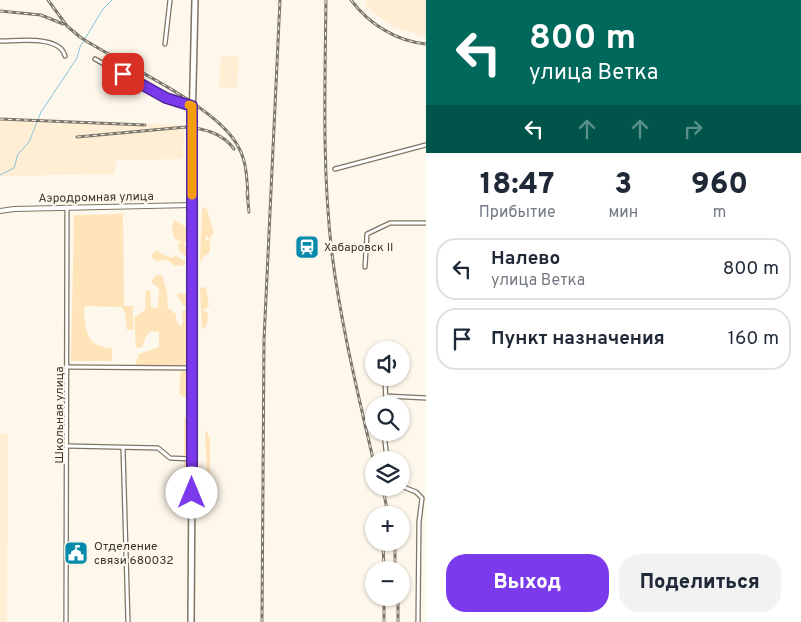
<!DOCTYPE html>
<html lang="ru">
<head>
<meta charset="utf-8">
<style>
  :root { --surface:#fff; --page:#f2f2f3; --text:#1f2937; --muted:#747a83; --line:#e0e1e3; --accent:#7c3aed }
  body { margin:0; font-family:Overpass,sans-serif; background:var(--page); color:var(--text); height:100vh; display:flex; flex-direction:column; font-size:19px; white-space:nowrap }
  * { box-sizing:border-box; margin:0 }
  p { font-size:16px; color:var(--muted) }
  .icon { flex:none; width:28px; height:28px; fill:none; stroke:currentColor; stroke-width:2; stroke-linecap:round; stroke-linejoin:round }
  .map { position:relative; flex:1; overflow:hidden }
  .panel { display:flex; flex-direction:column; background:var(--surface); width:375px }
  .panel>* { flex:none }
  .banner { background:#00695c; color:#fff; overflow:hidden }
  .controls { position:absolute; left:365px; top:341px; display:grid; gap:10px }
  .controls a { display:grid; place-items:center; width:45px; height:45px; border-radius:50%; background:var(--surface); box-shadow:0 1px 4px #0004; font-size:25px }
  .pin { position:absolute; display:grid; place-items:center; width:42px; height:42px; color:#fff; margin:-21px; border-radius:10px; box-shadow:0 2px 8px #0006 }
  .me { position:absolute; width:55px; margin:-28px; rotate:0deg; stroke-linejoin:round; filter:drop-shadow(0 0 4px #0008) }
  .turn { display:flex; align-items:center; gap:18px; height:105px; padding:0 20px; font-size:22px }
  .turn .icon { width:65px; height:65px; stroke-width:2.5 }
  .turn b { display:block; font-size:35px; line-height:42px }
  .lanes { display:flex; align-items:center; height:48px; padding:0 20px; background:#0003; justify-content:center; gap:25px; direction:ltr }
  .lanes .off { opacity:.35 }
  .eta { display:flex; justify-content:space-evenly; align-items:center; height:85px; text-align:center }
  .eta b { font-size:30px; font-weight:800; line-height:35px }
  .cta { display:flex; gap:10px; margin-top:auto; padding:10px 20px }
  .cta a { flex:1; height:58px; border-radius:20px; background:var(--accent); color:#fff; font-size:20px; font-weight:800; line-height:58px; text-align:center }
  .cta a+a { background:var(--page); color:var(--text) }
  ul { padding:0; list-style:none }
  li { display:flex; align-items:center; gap:15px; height:62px; margin:0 10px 8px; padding:0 10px; border:2px solid var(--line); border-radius:20px }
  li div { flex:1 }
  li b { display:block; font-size:19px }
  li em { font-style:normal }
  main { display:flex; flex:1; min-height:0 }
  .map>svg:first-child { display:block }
  .built { fill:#ffeed3 }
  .green { fill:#ffe4b9 }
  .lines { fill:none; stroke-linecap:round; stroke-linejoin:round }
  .stream { stroke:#82c5dd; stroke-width:1 }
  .minor-casing { stroke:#7f7462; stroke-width:5.5 }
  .tertiary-casing { stroke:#7f7462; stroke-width:6 }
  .trunk-casing { stroke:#7f7462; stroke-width:8 }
  .minor { stroke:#fff; stroke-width:3 }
  .tertiary { stroke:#fff; stroke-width:4 }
  .trunk { stroke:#fff; stroke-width:5 }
  .rail-casing { stroke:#7b766c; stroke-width:3 }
  .rail { stroke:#fef7eb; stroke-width:1; stroke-dasharray:4; stroke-linecap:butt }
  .route-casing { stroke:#51269a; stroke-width:12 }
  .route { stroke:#7c3aed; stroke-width:9 }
  .slow { stroke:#f59e0b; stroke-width:9 }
  .labels { text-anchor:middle; stroke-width:4; stroke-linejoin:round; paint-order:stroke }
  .street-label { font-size:12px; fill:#3b362e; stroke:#fef7eb }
  .poi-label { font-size:12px; fill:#3b362e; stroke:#fef7eb; text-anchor:start }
</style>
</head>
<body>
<main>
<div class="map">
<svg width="426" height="622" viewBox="0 0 426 622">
  <rect width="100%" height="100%" fill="#fef7eb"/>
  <g class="built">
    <path d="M366,0H426V37L391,26L366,6Z"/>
    <path d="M221,56L239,57L237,88L219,87Z"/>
    <path d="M0,118L184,125L183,159L116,160L115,174L0,176Z"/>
    <path d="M0,434H8L7,622H0Z"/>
  </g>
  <g class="green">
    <path d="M202,207L207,209L214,233L211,235V240L206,236L205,240L210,241V252L202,258L200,264Z"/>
    <path d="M123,214L124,306H133V330H127L125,313L122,307L85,306C83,312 85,317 85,323C88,341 94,347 112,348V361H71L74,215Z"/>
    <path d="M174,220L186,227L187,240L184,243L187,249L186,256L181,253L177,244L182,243L174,238L172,230Z"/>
    <path d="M156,250L164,255L173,258L174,255L185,261V265L175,266L168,260L156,261L151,256Z"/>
    <path d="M187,263L189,265V300L187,303H189L190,363L184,367L135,366L139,354L159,347V332L151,331L146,336L142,347L136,348L134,318L145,310L146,291L150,290L151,307L158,308L159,288L151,282L156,275H162L167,292L168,308L176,314V320L181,327L183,321L182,311L186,309L177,296L178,293L187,294Z"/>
    <path d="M206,287L209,306L202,311L208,312L207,325L202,330L200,288Z"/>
    <path d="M181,370L189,372V395L186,399L179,393Z"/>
    <path d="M184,417L186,418V426L190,428L187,433C192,441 191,449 188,457H184Z"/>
    <path d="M205,429L210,439V477H207Z"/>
    <path d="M184,460L188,461L189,468L188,515L184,510Z"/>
  </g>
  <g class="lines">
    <path class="stream" d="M0,175L14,168L18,154L29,142L41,112L77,58L80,47L103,9L112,0"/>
    <g class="minor-casing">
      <g id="minor">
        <path d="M0,41C18,41 60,35 65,56"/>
        <path d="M165,44L170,0"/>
        <path d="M95,59L165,98L192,106"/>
        <path d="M335,169L426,145"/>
        <path d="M365,267L367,234L390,223H426"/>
        <path d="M67,367L192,368"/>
        <path d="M385,378L386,405"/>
        <path d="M386,396L426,398"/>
        <path d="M384,432L387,460"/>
        <path d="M68,446L158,448L170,458L192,459"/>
        <path d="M123,448L128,622"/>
        <path d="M401,486L416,492L422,498L419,522L418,622"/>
        <path d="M66,622L67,208"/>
      </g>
    </g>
    <g class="tertiary-casing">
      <path id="tertiary" d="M0,211L14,209L192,205"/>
    </g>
    <g class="trunk-casing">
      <path id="trunk" d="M191,622L193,338L192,128L195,0"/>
    </g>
    <use href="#minor" class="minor"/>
    <use href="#tertiary" class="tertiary"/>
    <use href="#trunk" class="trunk"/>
    <g class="rail-casing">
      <g id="rail">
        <path d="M48,0L67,26L80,37C122,65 218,105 239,148C247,163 247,181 248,197"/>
        <path d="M326,0C325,85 322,170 332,254C341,325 358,394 374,463"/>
        <path d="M351,0C369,24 396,41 426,44"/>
        <path d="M0,11L41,15L63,24"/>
        <path d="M0,119L145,125"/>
        <path d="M77,137L186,127C206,129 222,133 234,149"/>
        <path d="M247,192L249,212"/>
        <path d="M383,488L388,515"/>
        <path d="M383,542L384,570"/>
        <path d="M395,542V570"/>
        <path d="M262,622L264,340L280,0"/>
        <path d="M384,622V598"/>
        <path d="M398,622V598"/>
      </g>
    </g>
    <use href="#rail" class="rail"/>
  </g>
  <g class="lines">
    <g class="route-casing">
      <path id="route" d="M123,74L166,98L192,106V493"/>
    </g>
    <use href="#route" class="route"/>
    <path class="slow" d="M189,105L192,106V195"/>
  </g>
  <defs>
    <g id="station-square" transform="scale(1.25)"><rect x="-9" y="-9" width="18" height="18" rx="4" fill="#078aab" stroke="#fef7eb"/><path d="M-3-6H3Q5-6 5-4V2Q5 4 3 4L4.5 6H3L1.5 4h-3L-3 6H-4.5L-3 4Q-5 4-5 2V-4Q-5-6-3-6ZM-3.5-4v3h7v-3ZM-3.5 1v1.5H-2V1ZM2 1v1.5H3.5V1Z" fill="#fff"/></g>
    <g id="civic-square" transform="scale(1.25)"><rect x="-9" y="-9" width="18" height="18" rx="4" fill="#078aab" stroke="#fef7eb"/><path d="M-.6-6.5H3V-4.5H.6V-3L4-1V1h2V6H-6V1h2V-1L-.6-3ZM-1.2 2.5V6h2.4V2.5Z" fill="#fff"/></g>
  </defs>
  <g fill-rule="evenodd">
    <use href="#station-square" x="307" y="247"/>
    <use href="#civic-square" x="76" y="553"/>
  </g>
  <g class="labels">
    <g class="street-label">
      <text transform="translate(96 197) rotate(-1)" y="4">Аэродромная улица</text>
      <text transform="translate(59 415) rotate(-90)" y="4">Школьная улица</text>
    </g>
    <g class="poi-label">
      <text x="324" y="251">Хабаровск II</text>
      <text x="94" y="550">Отделение<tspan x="94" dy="14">связи 680032</tspan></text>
    </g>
  </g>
</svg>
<div class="controls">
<a><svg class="icon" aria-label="sound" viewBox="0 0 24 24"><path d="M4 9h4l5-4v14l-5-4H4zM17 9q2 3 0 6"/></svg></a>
<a><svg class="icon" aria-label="search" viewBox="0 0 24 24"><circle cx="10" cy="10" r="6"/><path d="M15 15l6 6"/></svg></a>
<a><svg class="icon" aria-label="layers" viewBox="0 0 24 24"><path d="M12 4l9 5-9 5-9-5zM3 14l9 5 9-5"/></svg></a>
<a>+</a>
<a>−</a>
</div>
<div class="pin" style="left:123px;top:74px;background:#d93025"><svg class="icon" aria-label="arrive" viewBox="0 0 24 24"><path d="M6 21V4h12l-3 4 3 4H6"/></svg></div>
<svg class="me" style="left:192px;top:493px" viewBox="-20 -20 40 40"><circle r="19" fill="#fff"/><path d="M0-13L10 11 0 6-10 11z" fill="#7c3aed"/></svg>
</div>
<section class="panel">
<div class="banner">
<div class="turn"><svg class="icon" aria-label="left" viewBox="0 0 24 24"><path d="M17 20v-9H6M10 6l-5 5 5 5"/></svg><div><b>800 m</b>улица Ветка</div></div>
<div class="lanes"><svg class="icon" aria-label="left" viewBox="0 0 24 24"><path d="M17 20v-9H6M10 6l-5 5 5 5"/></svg><svg class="icon off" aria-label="ahead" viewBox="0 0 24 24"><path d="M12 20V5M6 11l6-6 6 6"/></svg><svg class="icon off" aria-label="ahead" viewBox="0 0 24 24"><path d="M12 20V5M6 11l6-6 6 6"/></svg><svg class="icon off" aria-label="right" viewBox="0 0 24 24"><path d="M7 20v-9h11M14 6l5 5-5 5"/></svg></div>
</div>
<div class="eta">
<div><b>18:47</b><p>Прибытие</p></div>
<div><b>3</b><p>мин</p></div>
<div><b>960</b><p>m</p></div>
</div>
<ul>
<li><svg class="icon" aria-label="left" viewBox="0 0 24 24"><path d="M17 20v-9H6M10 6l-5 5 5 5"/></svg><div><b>Налево</b><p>улица Ветка</p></div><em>800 m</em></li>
<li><svg class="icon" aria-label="arrive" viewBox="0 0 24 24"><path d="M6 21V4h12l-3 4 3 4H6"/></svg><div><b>Пункт назначения</b></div><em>160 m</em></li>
</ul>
<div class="cta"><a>Выход</a><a>Поделиться</a></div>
</section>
</main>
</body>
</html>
